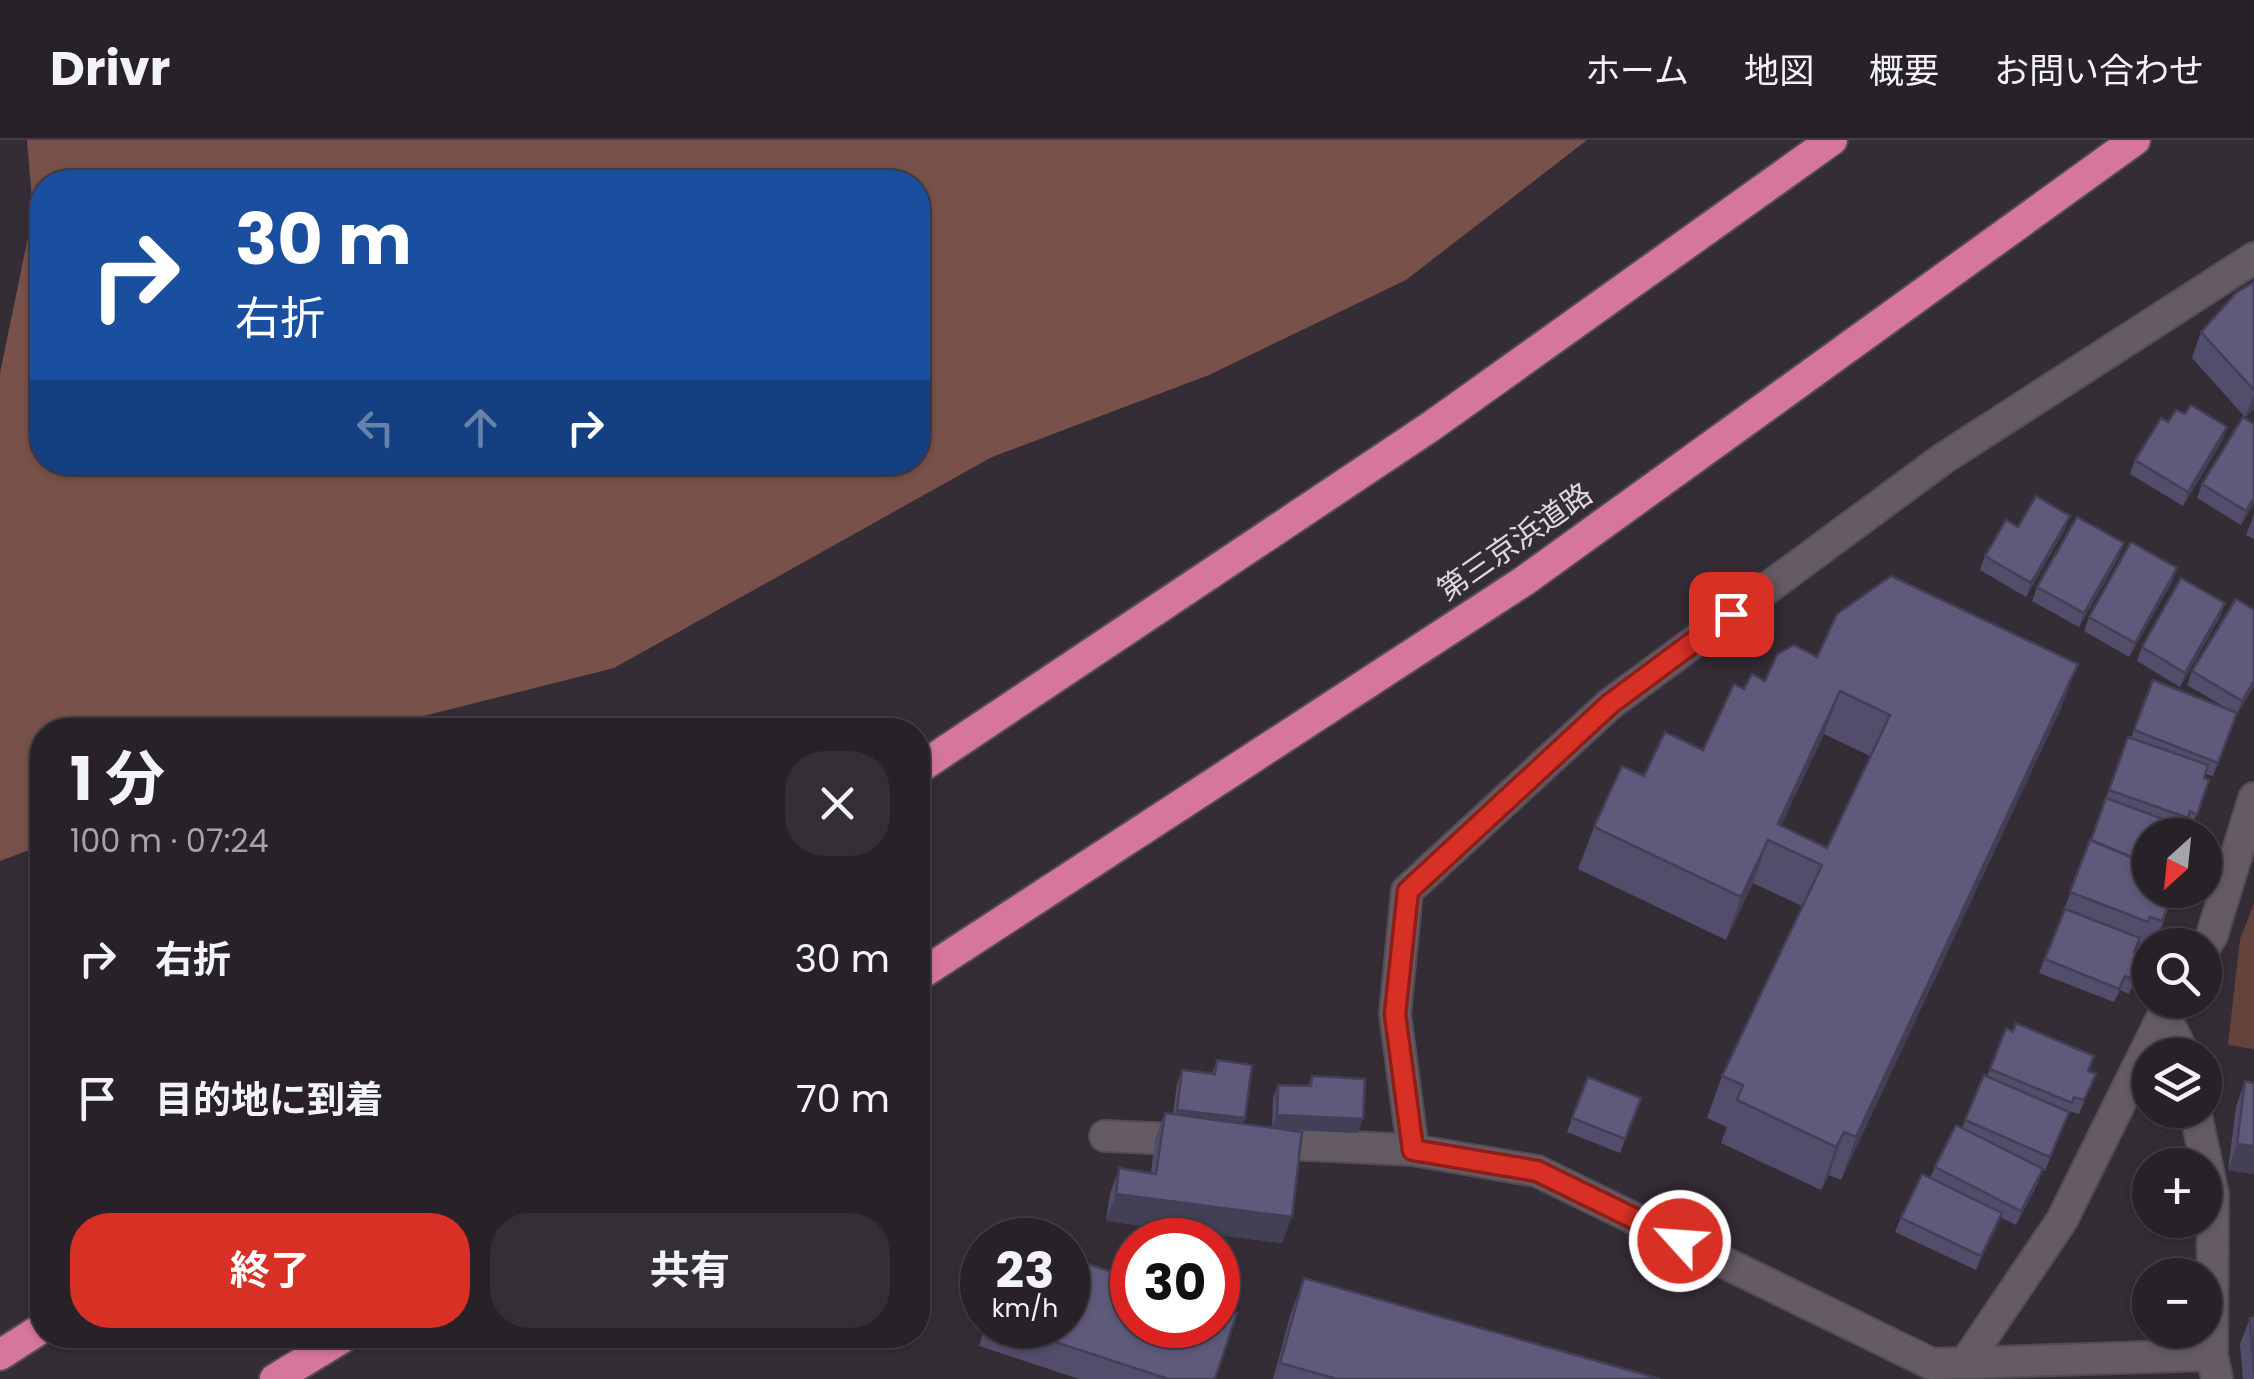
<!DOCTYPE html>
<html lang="ja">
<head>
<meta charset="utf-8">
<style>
  :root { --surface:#282228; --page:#342f34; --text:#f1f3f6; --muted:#a5a4a8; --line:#443f45; --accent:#d93025 }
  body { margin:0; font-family:Poppins,"Noto Sans JP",sans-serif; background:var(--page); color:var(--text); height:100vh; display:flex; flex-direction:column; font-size:38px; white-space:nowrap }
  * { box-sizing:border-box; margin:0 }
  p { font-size:32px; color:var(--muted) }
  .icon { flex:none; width:55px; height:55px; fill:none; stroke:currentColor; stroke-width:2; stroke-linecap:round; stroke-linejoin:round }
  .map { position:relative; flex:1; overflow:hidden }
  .side { position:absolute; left:30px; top:578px; width:900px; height:630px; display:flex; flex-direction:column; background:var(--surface); border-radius:40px; box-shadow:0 2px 8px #0004,0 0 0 2px var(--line) }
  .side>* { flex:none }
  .hud { position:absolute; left:30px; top:30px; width:900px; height:305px; border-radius:40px; box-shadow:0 2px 8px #0004,0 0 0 2px var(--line); background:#1a4fa0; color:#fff; overflow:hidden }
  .needle { width:65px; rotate:207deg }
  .buttons { position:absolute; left:2132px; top:678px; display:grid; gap:20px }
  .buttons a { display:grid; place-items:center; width:90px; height:90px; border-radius:50%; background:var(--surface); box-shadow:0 2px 8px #0004,0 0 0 2px var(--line); font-size:50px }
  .speed { position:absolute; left:960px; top:1078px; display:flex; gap:20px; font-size:50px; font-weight:700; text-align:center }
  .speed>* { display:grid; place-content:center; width:130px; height:130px; border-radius:50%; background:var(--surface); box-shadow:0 2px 8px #0004,0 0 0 2px var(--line); line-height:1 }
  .speed small { font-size:25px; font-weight:400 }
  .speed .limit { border:15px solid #d22; background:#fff; color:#111 }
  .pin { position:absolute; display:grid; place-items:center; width:85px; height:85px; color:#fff; margin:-42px; border-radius:20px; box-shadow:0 5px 15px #0006 }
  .me { position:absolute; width:110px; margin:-55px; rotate:296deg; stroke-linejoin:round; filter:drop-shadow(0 0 8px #0008) }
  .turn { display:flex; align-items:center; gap:35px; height:210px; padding:0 40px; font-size:45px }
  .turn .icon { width:130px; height:130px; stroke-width:2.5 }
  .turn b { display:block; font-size:70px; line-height:85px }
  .lanes { display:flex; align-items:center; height:95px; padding:0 40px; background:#0003; justify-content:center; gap:50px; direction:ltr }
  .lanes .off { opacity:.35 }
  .round { display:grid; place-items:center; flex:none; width:105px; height:105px; border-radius:40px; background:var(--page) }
  .headline { display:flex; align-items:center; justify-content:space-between; height:170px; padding:0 40px }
  h1 { font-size:60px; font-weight:700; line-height:75px }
  .action { display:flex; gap:20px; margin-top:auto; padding:20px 40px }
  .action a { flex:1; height:115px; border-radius:40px; background:var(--accent); color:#fff; font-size:40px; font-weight:700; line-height:115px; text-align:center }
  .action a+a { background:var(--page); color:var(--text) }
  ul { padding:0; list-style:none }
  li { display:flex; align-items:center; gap:30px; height:140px; padding:0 40px }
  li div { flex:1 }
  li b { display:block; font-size:38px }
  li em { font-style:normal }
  header { display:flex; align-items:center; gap:60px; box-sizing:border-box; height:140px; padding:0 50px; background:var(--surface); border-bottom:2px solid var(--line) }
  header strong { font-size:48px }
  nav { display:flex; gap:55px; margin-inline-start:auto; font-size:35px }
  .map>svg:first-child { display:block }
  .green { fill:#64433d }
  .forest { fill:#77514a; fill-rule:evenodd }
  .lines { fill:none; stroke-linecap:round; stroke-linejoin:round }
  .minor-casing { stroke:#534c53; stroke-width:34 }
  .highway-casing { stroke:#534c53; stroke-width:34 }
  .minor { stroke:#645b65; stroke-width:30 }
  .highway { stroke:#d5769a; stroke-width:30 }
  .wall { fill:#524d6a; fill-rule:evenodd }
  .shaded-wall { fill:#423f56 }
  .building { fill:#5f5a7b; stroke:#423f56; stroke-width:2.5; fill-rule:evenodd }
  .route-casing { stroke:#8d1f18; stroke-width:25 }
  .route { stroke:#d93025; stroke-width:18 }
  .labels { text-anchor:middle; stroke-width:8; stroke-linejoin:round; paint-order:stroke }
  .street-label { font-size:30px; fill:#dfd9df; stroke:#352d36 }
</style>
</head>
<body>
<header>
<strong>Drivr</strong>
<nav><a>ホーム</a><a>地図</a><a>概要</a><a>お問い合わせ</a></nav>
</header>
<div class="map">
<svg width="2254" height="1239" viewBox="0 0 2254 1239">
  <rect width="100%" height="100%" fill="#352d36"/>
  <path class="green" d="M2254,764V909L2228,905L2240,799Z"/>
  <path class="forest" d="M27,0H1587L1406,140L1209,235L992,317L614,528L368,590H42V705L0,721V233L33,73ZM42,42H918V322H42Z"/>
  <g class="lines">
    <g class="minor-casing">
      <g id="minor">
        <path d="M2205,806L2212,795L2254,658"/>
        <path d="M2171,863L2164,874L2184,915"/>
        <path d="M2195,970L2213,1054L2212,1215L2217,1239"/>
        <path d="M1105,996L1197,1000"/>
        <path d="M1263,1003L1413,1010L1537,1031L1932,1224L2212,1215"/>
        <path d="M1413,1010L1395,874L1407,751L1610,564L1944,318L2254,118"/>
        <path d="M1966,1222L2062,1080L2164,874"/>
      </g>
    </g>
    <g class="highway-casing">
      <g id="highway">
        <path d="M918,629L1430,287L1832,0"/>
        <path d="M918,836L1524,441L2135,0"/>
        <path d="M0,1215L42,1188"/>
        <path d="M275,1239L347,1195"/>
      </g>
    </g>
    <use href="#minor" class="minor"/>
    <use href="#highway" class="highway"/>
  </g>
  <g class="wall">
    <path d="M2254,142V269L2245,277L2192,218L2201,192Z"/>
    <path d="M2168,282L2222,301L2183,366L2130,334L2135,320Z"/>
    <path d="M2202,344L2254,363L2241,385L2197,358Z"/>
    <path d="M2254,375V399L2246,395Z"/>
    <path d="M2018,387L2065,389L2026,457L1980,430L1985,416Z"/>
    <path d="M2119,417L2079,487L2032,461L2037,447Z"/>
    <path d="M2177,428L2172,442L2129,517L2084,491L2089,477Z"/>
    <path d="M2225,463L2220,477L2180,547L2137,521L2142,507Z"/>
    <path d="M1817,517L2062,566L1841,1040L1829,1035L1821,1050L1721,1003L1727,987L1707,978L1722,936L1802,766L1753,743L1726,800L1578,729L1594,687L1644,636L1703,610L1744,549ZM1824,594L1870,616L1827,708L1781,685Z"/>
    <path d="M2192,531L2254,546L2237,574L2213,636L2205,634L2204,638L2209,640L2191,689L2185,685L2184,687L2150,695L2176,750L2154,805H2150V807L2141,803L2138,808L2137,807L2135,812L2144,817L2129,854L2120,850L2114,862L2039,833L2091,700L2128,597L2131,598L2153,540L2230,570L2187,545Z"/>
    <path d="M2006,888L2089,931L2090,948L2079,974L2069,971L2045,1031L2042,1030L2038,1043L2016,1085L2000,1077L1976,1130L1895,1092L1901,1078L1930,1038L1935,1027L1962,988L1984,935L1987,936Z"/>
    <path d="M1217,920L1243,984L1272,988L1273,958L1278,945L1308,946L1312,936L1358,993L1290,990L1282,1103L1106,1081L1110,1054L1119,1028L1151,1033L1155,999L1165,973L1173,974L1177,944L1182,930L1212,934Z"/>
    <path d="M1588,937L1641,958L1620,1013L1567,992Z"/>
    <path d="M2245,941L2254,943V1034L2228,1030L2236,967Z"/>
    <path d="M1304,1138L1660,1239H1273L1291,1173Z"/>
    <path d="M2250,1178L2254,1239H2243L2240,1204Z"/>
    <path d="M986,1185H1068L1215,1239H1079L979,1206Z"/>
  </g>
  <g class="shaded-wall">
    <path d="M2254,254V269L2245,277Z"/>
    <path d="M2227,287L2222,301L2183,366L2188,352Z"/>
    <path d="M2254,358V363L2241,385L2246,371Z"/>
    <path d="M2070,376L2065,389L2026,457L2031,443Z"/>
    <path d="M2124,403L2119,417L2079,487L2084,473Z"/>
    <path d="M2177,428L2172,442L2129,517L2135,503Z"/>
    <path d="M2225,463L2220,477L2180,547L2185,533Z"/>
    <path d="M2078,524L2062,566L1841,1040L1856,997Z"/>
    <path d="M2254,541V546L2237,574L2242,561Z"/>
    <path d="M1840,551L1824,594L1773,703L1778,684Z"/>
    <path d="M1768,700L1753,743L1726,800L1741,757Z"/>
    <path d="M1177,970L1245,978L1240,992L1172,984Z"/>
    <path d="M1277,975L1363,979L1358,993L1271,989Z"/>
    <path d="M1844,992L1829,1035L1821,1050L1836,1007Z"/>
    <path d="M2237,1004L2254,1006V1034L2228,1030Z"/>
    <path d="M2043,1029L2038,1043L2016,1085L2021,1071Z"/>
    <path d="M1116,1054L1292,1077L1282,1103L1106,1081Z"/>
    <path d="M2002,1073L1997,1087L1976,1130L1981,1116Z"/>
  </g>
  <g class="building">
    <path d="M2254,142V250L2201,192L2237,152Z"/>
    <path d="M2191,265L2227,287L2188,352L2135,320L2161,278L2168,282L2176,270L2185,274Z"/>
    <path d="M2243,277L2254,284V358L2246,371L2202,344Z"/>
    <path d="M2036,356L2070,376L2031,443L1985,416L2006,380L2018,387Z"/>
    <path d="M2077,377L2124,403L2084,473L2037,447Z"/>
    <path d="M2131,402L2177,428L2135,503L2089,477Z"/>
    <path d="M1891,436L2078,524L1856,997L1844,992L1836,1007L1737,960L1743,945L1722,936L1822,725L1768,700L1741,757L1594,687L1622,626L1644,636L1665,592L1703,610L1734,544L1744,549L1752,534L1765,541L1777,514L1794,505L1817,517L1837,474ZM1840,551L1890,575L1827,708L1778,684Z"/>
    <path d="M2181,438L2225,463L2185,533L2142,507Z"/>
    <path d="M2236,459L2254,470V541L2242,561L2192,531Z"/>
    <path d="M2153,540L2237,573L2218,623L2134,590Z"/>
    <path d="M2128,597L2208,625L2204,638L2209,640L2197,675L2190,671L2188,678L2109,650Z"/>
    <path d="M2106,658L2190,689L2188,695H2150V725L2091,700Z"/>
    <path d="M2090,700L2150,725V750H2175L2162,781L2150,777L2148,782L2070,752Z"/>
    <path d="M2065,769L2140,798L2134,812L2144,817L2134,840L2125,836L2119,849L2045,819Z"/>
    <path d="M2016,883L2094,916L2088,931L2096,934L2084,960L2074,957L2072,963L1990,929L2006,888L2013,892Z"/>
    <path d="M1217,920L1252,925L1245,978L1177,970L1182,930L1215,934Z"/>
    <path d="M1984,935L2069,972L2050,1017L1965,980Z"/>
    <path d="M1312,936L1365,939L1363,979L1277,975L1278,945L1311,946Z"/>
    <path d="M1588,937L1641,958L1625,999L1572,978Z"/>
    <path d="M2245,941L2254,943V1006L2237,1004Z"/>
    <path d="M1165,973L1302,992L1292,1077L1116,1054L1119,1028L1156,1034Z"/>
    <path d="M1956,985L2043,1029L2021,1071L1935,1027Z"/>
    <path d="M1922,1034L2002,1073L1981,1116L1901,1078Z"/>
    <path d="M1068,1117L1132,1139V1185H1218V1167L1237,1173L1215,1239H1168L1004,1185H1068Z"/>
    <path d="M1304,1138L1660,1239H1337L1280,1223Z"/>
    <path d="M2250,1178H2254V1234Z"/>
  </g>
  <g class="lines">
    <g class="route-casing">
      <path id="route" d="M1680,1101L1537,1031L1413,1010L1395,874L1408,751L1610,564L1731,474"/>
    </g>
    <use href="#route" class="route"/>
  </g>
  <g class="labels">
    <g class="street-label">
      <text transform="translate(1515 402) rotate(-35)" y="10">第三京浜道路</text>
    </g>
  </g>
</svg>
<div class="buttons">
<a><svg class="needle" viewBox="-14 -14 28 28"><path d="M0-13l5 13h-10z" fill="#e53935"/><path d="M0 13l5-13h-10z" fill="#a5a4a8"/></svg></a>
<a><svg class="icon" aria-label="search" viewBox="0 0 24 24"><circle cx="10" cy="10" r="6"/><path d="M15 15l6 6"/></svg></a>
<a><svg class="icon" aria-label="layers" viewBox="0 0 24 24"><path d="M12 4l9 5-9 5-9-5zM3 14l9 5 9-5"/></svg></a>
<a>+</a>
<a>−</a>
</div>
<div class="speed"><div>23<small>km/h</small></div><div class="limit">30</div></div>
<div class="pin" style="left:1731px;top:474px;background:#d93025"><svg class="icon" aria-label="arrive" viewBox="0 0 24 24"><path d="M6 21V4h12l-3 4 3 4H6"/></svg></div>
<svg class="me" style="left:1680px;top:1101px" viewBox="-20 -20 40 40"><circle r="17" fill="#d93025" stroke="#fff" stroke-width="3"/><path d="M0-11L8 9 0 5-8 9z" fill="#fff"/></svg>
<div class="hud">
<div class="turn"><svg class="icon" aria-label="right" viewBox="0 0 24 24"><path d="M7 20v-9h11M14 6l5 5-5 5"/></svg><div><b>30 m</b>右折</div></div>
<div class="lanes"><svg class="icon off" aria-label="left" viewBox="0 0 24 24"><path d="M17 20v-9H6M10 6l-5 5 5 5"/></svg><svg class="icon off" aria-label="ahead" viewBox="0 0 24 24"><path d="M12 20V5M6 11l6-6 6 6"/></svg><svg class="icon" aria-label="right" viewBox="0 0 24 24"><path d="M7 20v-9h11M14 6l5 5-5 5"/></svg></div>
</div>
<section class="side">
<div class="headline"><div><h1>1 分</h1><p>100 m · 07:24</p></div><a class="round"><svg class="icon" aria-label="close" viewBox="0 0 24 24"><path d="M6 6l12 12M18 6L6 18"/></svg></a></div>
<ul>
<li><svg class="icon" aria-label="right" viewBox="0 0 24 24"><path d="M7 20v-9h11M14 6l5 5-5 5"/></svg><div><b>右折</b></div><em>30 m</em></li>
<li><svg class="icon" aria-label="arrive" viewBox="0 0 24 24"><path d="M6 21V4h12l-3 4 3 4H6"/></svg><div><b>目的地に到着</b></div><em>70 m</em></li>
</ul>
<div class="action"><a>終了</a><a>共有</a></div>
</section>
</div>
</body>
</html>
